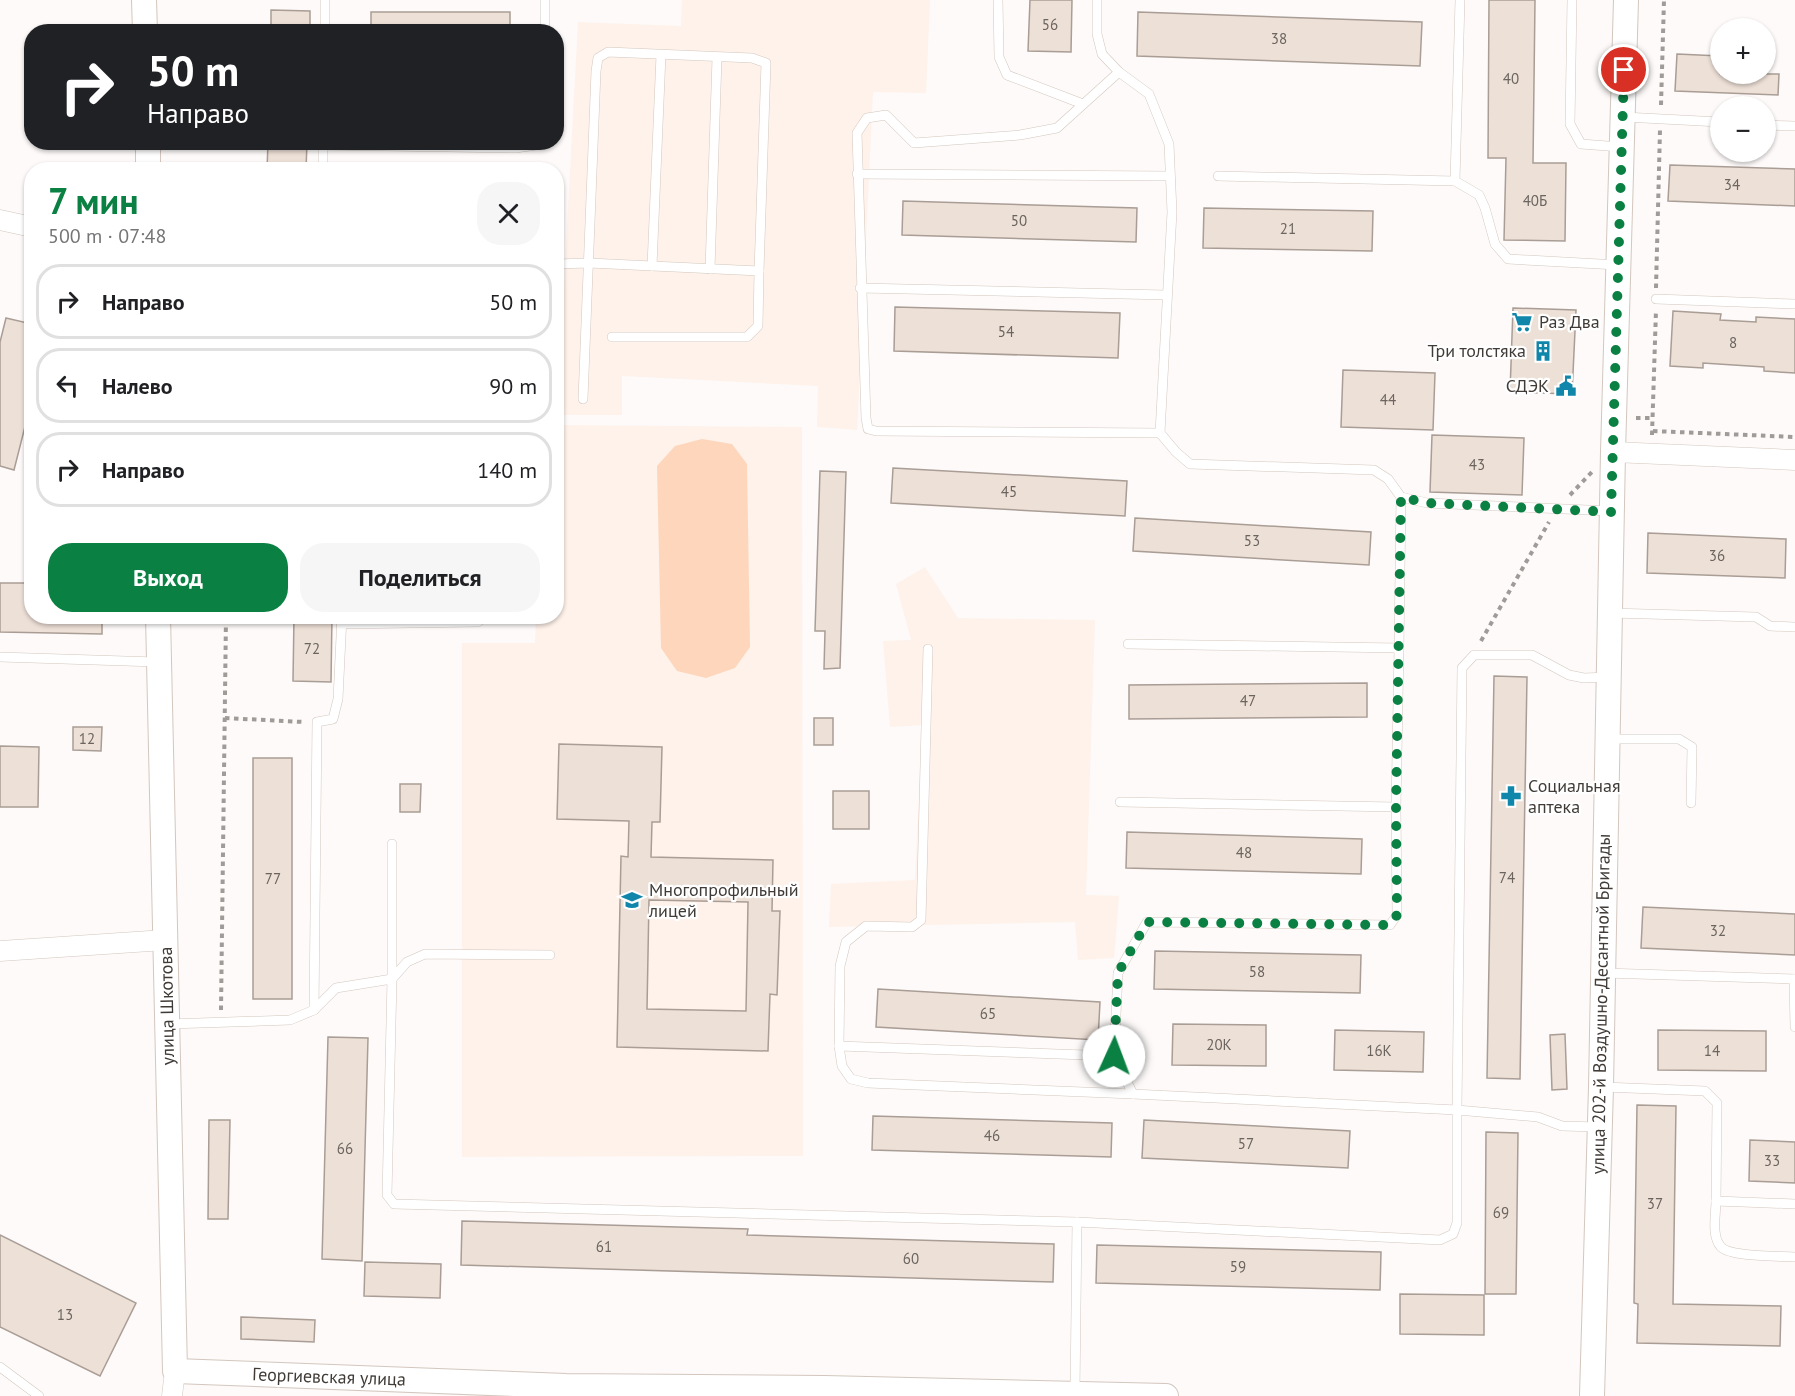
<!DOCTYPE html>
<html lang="ru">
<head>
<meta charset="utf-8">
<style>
  :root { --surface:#fff; --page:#f6f6f6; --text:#202124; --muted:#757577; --line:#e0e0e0; --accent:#0b8043 }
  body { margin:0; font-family:"PT Sans",sans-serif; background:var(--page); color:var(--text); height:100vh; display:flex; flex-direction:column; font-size:22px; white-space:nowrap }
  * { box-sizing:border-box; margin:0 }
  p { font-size:20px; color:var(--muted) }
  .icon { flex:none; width:33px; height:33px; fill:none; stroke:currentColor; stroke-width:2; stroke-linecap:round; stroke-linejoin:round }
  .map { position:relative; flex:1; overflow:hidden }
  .side { position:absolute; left:24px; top:162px; width:540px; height:462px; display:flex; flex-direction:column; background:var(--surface); border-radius:24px; box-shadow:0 2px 4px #0004 }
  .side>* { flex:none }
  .top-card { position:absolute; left:24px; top:24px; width:540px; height:126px; border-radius:24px; box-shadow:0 2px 4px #0004; background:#202124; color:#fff; overflow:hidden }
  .buttons { position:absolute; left:1710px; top:18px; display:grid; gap:12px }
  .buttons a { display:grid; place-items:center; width:66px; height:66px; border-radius:50%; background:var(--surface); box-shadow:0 2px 4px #0004; font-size:30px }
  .pin { position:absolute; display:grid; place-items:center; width:51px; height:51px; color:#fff; margin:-26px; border:3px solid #fff; border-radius:50%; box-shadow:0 2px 6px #0007 }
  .me { position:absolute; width:66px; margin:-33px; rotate:2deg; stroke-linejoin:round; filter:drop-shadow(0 0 4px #0008) }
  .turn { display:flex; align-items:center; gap:21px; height:126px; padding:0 24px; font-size:27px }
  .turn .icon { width:78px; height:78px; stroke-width:2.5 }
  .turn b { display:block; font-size:42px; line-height:51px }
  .round { display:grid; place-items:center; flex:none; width:63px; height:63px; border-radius:24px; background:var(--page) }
  .headline { display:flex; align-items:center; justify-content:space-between; height:102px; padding:0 24px }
  h1 { font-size:36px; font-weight:600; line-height:45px; color:var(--accent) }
  .cta { display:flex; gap:12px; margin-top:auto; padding:12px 24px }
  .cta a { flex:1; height:69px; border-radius:24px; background:var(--accent); color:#fff; font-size:24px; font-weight:600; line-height:69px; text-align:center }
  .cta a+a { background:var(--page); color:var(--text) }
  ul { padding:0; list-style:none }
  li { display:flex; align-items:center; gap:18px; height:75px; margin:0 12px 9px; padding:0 12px; border:3px solid var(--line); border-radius:24px }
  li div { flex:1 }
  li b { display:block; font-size:22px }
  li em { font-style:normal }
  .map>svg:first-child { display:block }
  .built { fill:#fef2ea }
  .green { fill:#fdd6bc }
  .building { fill:#ede0d7; stroke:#a99d95; stroke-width:1.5; fill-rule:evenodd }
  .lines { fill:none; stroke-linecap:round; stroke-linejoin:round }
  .service-casing { stroke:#d3c7be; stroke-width:10 }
  .minor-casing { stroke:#d3c7be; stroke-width:21 }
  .tertiary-casing { stroke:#d3c7be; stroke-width:26 }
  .path { stroke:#9f9b98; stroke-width:4; stroke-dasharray:4.5 4.5; stroke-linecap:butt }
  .service { stroke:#fff; stroke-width:9 }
  .minor { stroke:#fff; stroke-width:20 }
  .tertiary { stroke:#fff; stroke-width:24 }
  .route { stroke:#0b8043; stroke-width:10; stroke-dasharray:0 18 }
  .labels { text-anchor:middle; stroke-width:4.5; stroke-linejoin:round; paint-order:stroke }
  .number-label { font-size:15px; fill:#6b645f }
  .poi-label { font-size:18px; fill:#403b37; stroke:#fff; text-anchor:start }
  .street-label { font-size:18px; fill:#403b37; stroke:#fff }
</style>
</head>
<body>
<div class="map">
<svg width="1795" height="1396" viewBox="0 0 1795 1396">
  <rect width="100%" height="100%" fill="#fdfaf9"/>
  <g class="built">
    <path d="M682,0H930L926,93L873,92L857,430L817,427L818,386L622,376V415H557L578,22L681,26Z"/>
    <path d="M557,425L802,427L803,1156L462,1157V643H535L536,617L556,616Z"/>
    <path d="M925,567L958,618L1095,620L1086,895L1119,896L1114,958L1078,960L1075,922L829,927L831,884L915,880L922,725L890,727L883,641L911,640L896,584Z"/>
  </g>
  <path class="green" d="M702,439L732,444L747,464L750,647L735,668L706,678L677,671L661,648L657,466L675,446Z"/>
  <g class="building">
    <path d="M1030,0H1072L1071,52L1028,51Z"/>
    <path d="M1489,0H1535L1533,163H1566L1565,241L1504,240L1506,158H1488Z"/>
    <path d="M271,10L310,11V32H271Z"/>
    <rect x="371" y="12" width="139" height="20"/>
    <path d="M1138,12L1422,22L1420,66L1137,56Z"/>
    <path d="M1677,54L1720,56V74H1779L1778,95L1675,91Z"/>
    <path d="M268,142H307L306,170H267Z"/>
    <path d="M1670,165L1795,169V206L1668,201Z"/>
    <path d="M903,201L1137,208L1136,242L902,235Z"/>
    <path d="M1204,208L1373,211L1372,251L1203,248Z"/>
    <path d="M895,307L1120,313L1118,358L894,351Z"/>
    <path d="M1513,308L1576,310L1572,394L1510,392Z"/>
    <path d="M1673,311L1721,314L1720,320L1756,322V317L1795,319V373L1764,371V367L1703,363V368L1670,366Z"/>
    <path d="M6,318L32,324V399L14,470L0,466V342Z"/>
    <path d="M1343,370L1435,373L1433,430L1341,427Z"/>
    <path d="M1432,435L1524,438L1522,495L1430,492Z"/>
    <path d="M893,468L1127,481L1125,516L891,503Z"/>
    <path d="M820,471L846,472L840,668L824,669L825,631H815Z"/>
    <path d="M1135,518L1371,532L1369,565L1133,551Z"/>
    <path d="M1648,533L1786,539L1785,578L1647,573Z"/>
    <path d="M0,583H32V616H102V634L0,632Z"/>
    <path d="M294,616H332L331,682L293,681Z"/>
    <path d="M1494,676L1527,677L1520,1079L1487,1078Z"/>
    <path d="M1367,683V717L1129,719V685Z"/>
    <rect x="814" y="718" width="19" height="27"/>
    <path d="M73,727H102L101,751L73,750Z"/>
    <path d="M559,744L662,747L660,822H652L651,857L773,860L772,911H780L777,995L770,994L768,1051L617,1047L621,856L628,857L629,821L557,819ZM649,900L748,902L746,1011L647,1009Z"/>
    <path d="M0,746L39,747L38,807H0Z"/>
    <rect x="253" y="758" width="39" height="241"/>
    <path d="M400,784H421L420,812H400Z"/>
    <rect x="833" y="791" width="36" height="38"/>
    <path d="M1127,832L1362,839L1361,874L1126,868Z"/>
    <path d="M1643,907L1795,914V955L1641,948Z"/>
    <path d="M1155,951L1361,955L1360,993L1154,989Z"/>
    <path d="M878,989L1100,1002L1098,1040L876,1027Z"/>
    <path d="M1173,1024L1266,1025V1066L1172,1065Z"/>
    <path d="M1335,1030L1424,1032L1423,1072L1334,1070Z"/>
    <path d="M1658,1030L1766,1031V1071L1658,1070Z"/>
    <path d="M1565,1034L1567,1089L1552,1090L1550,1035Z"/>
    <path d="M328,1037L368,1038L362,1261L322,1259Z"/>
    <path d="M1637,1105L1676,1106L1673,1304L1781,1306L1780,1346L1637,1343L1638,1304L1634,1303Z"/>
    <path d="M873,1116L1112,1123L1111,1157L872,1150Z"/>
    <path d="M209,1120H230L228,1219H208Z"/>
    <path d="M1144,1120L1350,1131L1348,1168L1142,1158Z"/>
    <path d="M1486,1132L1518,1133L1516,1294H1485Z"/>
    <path d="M1750,1140L1795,1142V1183L1749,1181Z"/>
    <path d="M462,1221L748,1229L747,1235L1054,1244L1053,1282L461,1265Z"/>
    <path d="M0,1235L136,1303L100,1376L0,1327Z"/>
    <path d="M1097,1245L1381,1252L1380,1290L1096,1283Z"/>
    <path d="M365,1262L441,1264L440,1298L364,1296Z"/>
    <path d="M1400,1294L1484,1295V1335L1400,1334Z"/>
    <path d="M241,1317L315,1320L314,1342L241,1339Z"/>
  </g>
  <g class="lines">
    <g class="service-casing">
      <g id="service">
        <path d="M998,0L999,57L1007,75L1083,104"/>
        <path d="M1097,0V34L1102,54L1119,72L1149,94L1169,144L1172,212L1160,433L1176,452L1190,464L1374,470L1388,479L1401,497L1427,503L1611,511"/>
        <path d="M1460,0L1455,181L1479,195L1485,208L1495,244L1508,259L1618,265"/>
        <path d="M1572,0L1570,124L1581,144L1621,147"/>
        <path d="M325,32V0"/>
        <path d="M545,32V0"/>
        <path d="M1119,72L1057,128L1020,135L914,143L886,115L867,118L857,133L866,418L868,429L876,431L1160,433"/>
        <path d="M1624,117L1720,122"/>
        <path d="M1766,125L1795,126"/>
        <path d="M323,145L516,148L536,145L538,142"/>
        <path d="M323,170V142"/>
        <path d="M857,174L1170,176"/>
        <path d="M1218,176L1455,181"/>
        <path d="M556,264L589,263L759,271L758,326L747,337H612"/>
        <path d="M652,266L661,55"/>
        <path d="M710,269L717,58"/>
        <path d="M860,288L1166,295"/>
        <path d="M1656,299L1795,304"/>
        <path d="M583,399L596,71L598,58L608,52L752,58L766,63L759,271"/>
        <path d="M1610,613L1756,617L1770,626L1794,627"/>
        <path d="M341,624L478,622L484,616"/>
        <path d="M1128,644L1399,648L1401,497"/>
        <path d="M928,649L921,920L912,927L866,926L846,942L840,966L839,1046L1114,1056L1118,973L1147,922L1390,925L1397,915L1396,807L1399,648"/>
        <path d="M0,657L157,662"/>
        <path d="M1609,739H1679L1692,747L1691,803"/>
        <path d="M1120,802L1396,807"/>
        <path d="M392,844V979L407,962L425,954L550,955"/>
        <path d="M1604,973L1795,979"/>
        <path d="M1794,979L1795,1027"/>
        <path d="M314,1010L317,722L333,719L338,699L342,616"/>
        <path d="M169,1024L290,1020L314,1010L336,988L392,979L387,1195L394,1204L1077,1222"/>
        <path d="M839,1046L842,1066L851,1079L868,1083L1133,1094L1457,1110V1223L1453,1234L1440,1240L1077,1222L1075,1393"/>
        <path d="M1114,1056L1133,1094"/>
        <path d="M1603,1087L1705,1091L1717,1103L1716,1201L1795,1204"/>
        <path d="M1599,1127L1562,1126L1538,1117L1457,1110L1462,668L1474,655H1532L1569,675L1584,678L1608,677"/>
        <path d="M1716,1201C1716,1214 1711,1236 1721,1247C1730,1257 1780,1256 1795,1257"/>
        <path d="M0,1367L39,1396"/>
      </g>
    </g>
    <g class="minor-casing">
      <g id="minor">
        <path d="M0,220L32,227"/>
        <path d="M1613,452L1795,460"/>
        <path d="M0,951L165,940"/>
        <path d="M172,1396L175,1371"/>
      </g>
    </g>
    <g class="tertiary-casing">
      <g id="tertiary">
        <path d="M144,0L145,32"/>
        <path d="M148,142V170"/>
        <path d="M158,616L175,1371L566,1386L824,1388L1166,1396"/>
        <path d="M1592,1396L1601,1087L1613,452L1626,0"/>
      </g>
    </g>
    <g class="path">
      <path d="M1661,105L1664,0"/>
      <path d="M1656,288L1660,130"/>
      <path d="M1636,418H1653"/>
      <path d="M1653,431L1795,437"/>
      <path d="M1652,435L1656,310"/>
      <path d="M1570,495L1592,472"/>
      <path d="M1481,641L1549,522"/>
      <path d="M225,718L304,722"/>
      <path d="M221,1010L226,616"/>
    </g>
    <use href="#service" class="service"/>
    <use href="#minor" class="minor"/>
    <use href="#tertiary" class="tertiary"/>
  </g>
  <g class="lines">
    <path class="route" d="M1114,1056L1118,973L1147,922L1390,925L1397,915L1396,807L1401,497L1427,503L1611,512L1624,70"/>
  </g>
  <defs>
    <g id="supermarket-bare" transform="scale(1.62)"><path d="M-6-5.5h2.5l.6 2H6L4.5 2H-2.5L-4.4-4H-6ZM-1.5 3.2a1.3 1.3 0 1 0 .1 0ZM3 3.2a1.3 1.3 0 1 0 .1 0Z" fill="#1186ab" stroke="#fff" stroke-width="2.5" paint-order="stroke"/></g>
    <g id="building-bare" transform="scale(1.62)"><path d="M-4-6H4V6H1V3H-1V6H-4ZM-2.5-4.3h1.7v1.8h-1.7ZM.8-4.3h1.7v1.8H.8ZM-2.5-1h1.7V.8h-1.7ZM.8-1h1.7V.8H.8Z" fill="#1186ab" stroke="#fff" stroke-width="2.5" paint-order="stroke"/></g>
    <g id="civic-bare" transform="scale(1.62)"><path d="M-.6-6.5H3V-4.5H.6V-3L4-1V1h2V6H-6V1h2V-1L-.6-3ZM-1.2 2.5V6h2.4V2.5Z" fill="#1186ab" stroke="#fff" stroke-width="2.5" paint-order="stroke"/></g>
    <g id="pharmacy-bare" transform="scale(1.62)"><path d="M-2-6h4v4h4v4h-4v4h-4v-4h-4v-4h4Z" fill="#1186ab" stroke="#fff" stroke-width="2.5" paint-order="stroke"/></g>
    <g id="school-bare" transform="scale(1.62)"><path d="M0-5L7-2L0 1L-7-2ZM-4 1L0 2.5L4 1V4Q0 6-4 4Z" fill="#1186ab" stroke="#fff" stroke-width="2.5" paint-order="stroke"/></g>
  </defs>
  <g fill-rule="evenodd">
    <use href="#supermarket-bare" x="1522" y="322"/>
    <use href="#building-bare" x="1543" y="351"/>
    <use href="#civic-bare" x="1566" y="386"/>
    <use href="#pharmacy-bare" x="1511" y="796"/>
    <use href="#school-bare" x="632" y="900"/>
  </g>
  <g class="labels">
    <g class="number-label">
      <text x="1050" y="30">56</text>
      <text x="1279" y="44">38</text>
      <text x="1511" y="84">40</text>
      <text x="1732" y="190">34</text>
      <text x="1535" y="206">40Б</text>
      <text x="1019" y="226">50</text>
      <text x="1288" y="234">21</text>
      <text x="1006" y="337">54</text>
      <text x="1733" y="348">8</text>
      <text x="1388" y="405">44</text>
      <text x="1477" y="470">43</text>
      <text x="1009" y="497">45</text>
      <text x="1252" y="546">53</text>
      <text x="1717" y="561">36</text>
      <text x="312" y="654">72</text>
      <text x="1248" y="706">47</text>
      <text x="87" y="744">12</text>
      <text x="1244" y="858">48</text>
      <text x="1507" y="883">74</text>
      <text x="273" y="884">77</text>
      <text x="1718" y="936">32</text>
      <text x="1257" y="977">58</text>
      <text x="988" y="1019">65</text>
      <text x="1219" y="1050">20К</text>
      <text x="1379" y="1056">16К</text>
      <text x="1712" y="1056">14</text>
      <text x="992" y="1141">46</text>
      <text x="1246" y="1149">57</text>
      <text x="345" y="1154">66</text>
      <text x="1772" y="1166">33</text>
      <text x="1655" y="1209">37</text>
      <text x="1501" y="1218">69</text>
      <text x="604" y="1252">61</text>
      <text x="911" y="1264">60</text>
      <text x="1238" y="1272">59</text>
      <text x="65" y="1320">13</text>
    </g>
    <g class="poi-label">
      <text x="1539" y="328">Раз Два</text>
      <text x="1526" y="357" text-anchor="end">Три толстяка</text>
      <text x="1549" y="392" text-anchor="end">СДЭК</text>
      <text x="1528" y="792">Социальная<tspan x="1528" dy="21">аптека</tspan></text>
      <text x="649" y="896">Многопрофильный<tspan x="649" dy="21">лицей</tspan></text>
    </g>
    <g class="street-label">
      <text transform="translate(1601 1004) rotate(-89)" y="6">улица 202-й Воздушно-Десантной Бригады</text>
      <text transform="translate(167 1006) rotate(-91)" y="6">улица Шкотова</text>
      <text transform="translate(329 1377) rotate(2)" y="6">Георгиевская улица</text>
    </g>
  </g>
</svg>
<div class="buttons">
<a>+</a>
<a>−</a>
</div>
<div class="pin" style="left:1624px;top:70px;background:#d93025"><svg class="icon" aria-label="arrive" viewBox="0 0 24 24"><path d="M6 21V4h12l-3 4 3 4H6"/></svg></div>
<svg class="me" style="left:1114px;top:1056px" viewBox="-20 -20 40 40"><circle r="19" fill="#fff"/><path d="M0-13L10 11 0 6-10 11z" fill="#0b8043"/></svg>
<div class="top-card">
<div class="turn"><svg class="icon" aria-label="right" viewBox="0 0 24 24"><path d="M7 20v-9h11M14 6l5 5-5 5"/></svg><div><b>50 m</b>Направо</div></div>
</div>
<section class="side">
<div class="headline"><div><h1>7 мин</h1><p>500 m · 07:48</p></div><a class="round"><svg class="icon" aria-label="close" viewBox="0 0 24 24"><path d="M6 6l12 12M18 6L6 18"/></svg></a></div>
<ul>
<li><svg class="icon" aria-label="right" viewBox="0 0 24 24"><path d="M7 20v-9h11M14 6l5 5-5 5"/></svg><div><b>Направо</b></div><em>50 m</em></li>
<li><svg class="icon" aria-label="left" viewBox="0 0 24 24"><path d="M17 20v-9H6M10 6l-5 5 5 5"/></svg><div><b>Налево</b></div><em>90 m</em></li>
<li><svg class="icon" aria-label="right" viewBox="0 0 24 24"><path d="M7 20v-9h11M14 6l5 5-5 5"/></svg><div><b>Направо</b></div><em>140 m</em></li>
</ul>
<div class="cta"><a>Выход</a><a>Поделиться</a></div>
</section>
</div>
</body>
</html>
